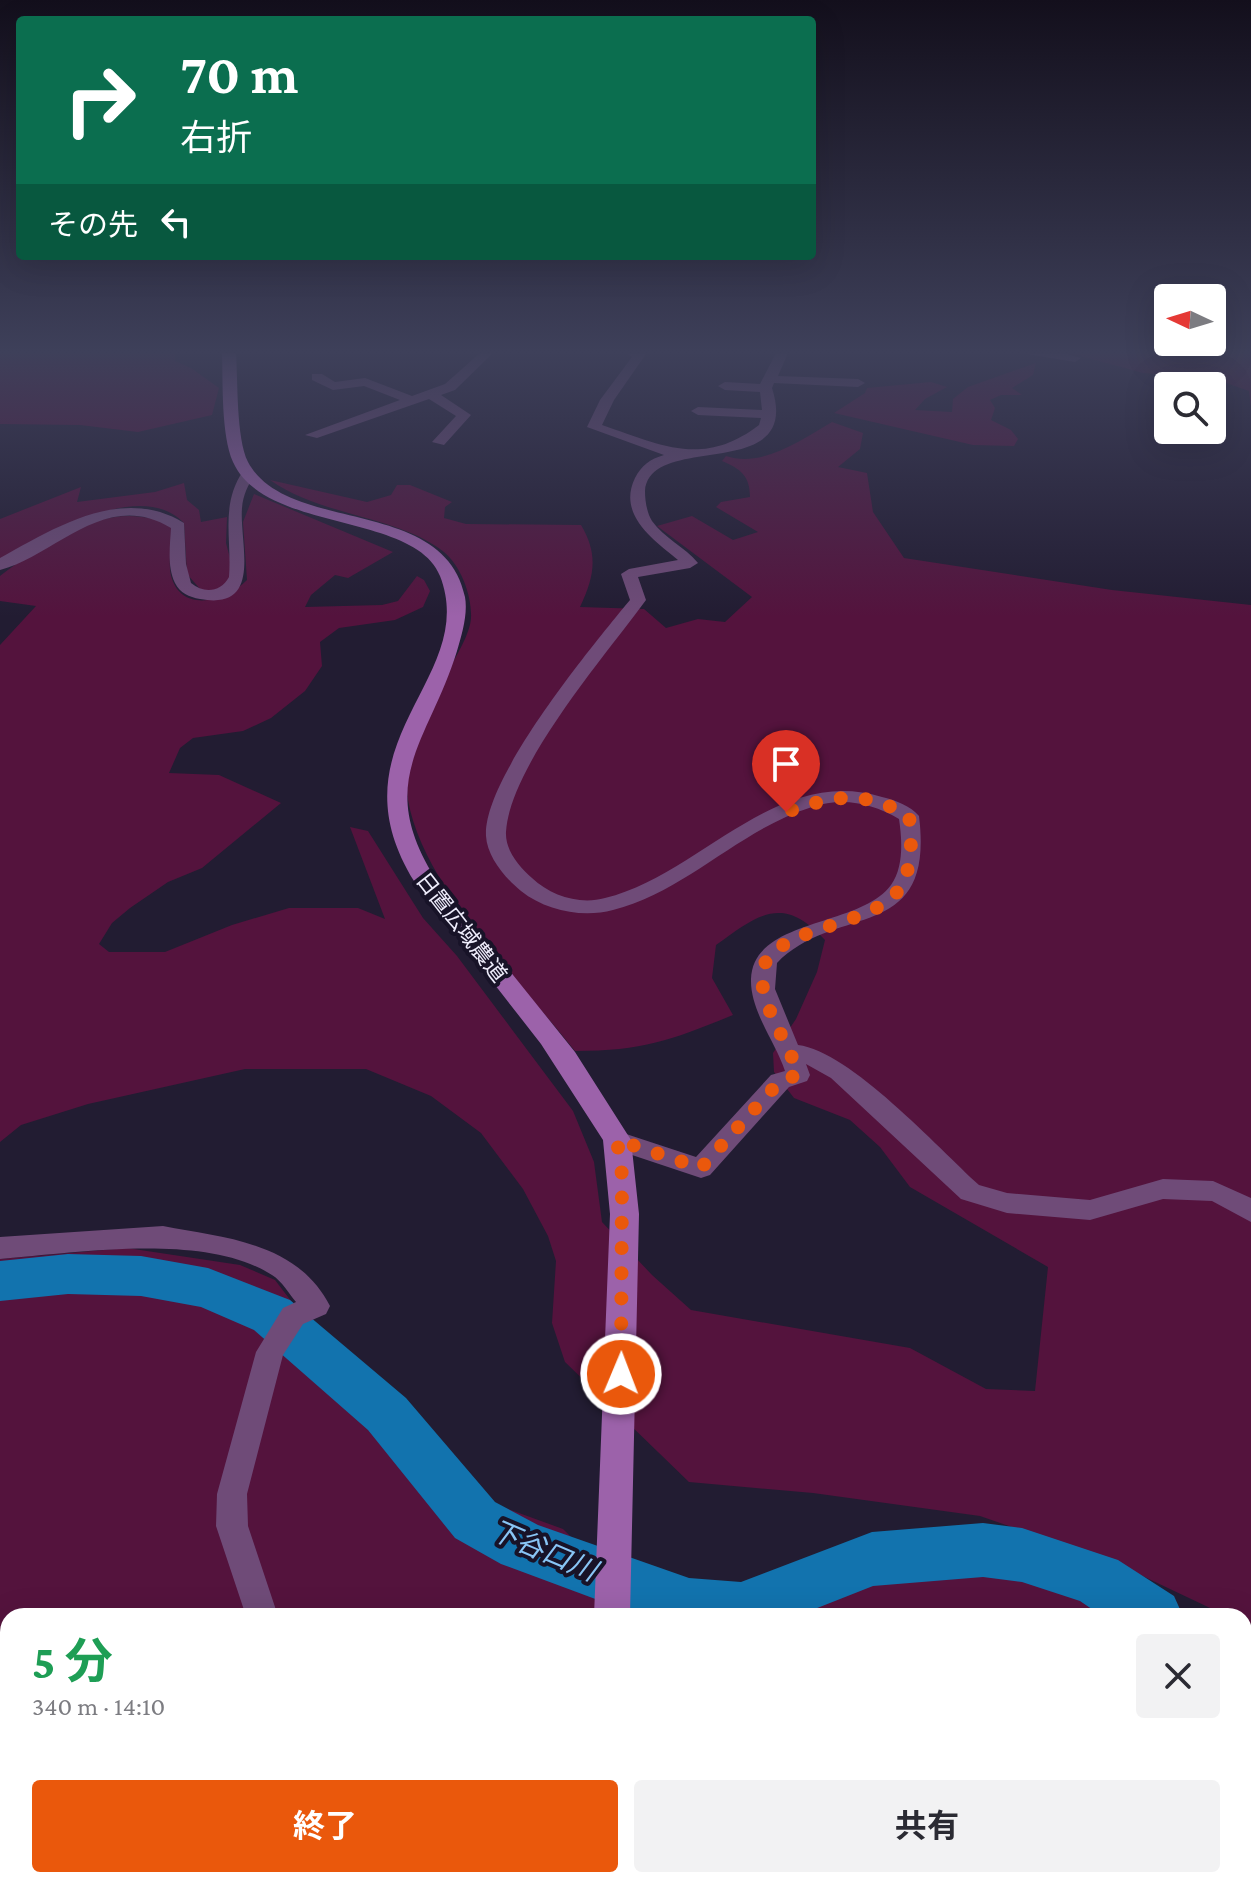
<!DOCTYPE html>
<html lang="ja">
<head>
<meta charset="utf-8">
<style>
  :root { --surface:#fff; --page:#f2f2f3; --text:#2b2b33; --muted:#7c7c81; --accent:#ea580c }
  body { margin:0; font-family:"Crimson Pro","Noto Sans JP",serif; background:var(--page); color:var(--text); height:100vh; display:flex; flex-direction:column; font-size:30px; white-space:nowrap }
  * { box-sizing:border-box; margin:0 }
  p { font-size:26px; color:var(--muted) }
  .icon { flex:none; width:44px; height:44px; fill:none; stroke:currentColor; stroke-width:2; stroke-linecap:round; stroke-linejoin:round }
  .map { position:relative; flex:1; overflow:hidden }
  .panel { position:absolute; left:0px; top:1608px; width:1252px; height:280px; display:flex; flex-direction:column; background:var(--surface); border-radius:24px 24px 0 0; box-shadow:0 8px 32px #0002 }
  .panel>* { flex:none }
  .top-card { position:absolute; left:16px; top:16px; width:800px; height:244px; border-radius:8px; box-shadow:0 8px 32px #0002; background:#0b6e4f; color:#fff; overflow:hidden }
  .needle { width:52px; rotate:274deg }
  .buttons { position:absolute; left:1154px; top:284px; display:grid; gap:16px }
  .buttons a { display:grid; place-items:center; width:72px; height:72px; border-radius:8px; background:var(--surface); box-shadow:0 8px 32px #0002; font-size:40px }
  .pin { position:absolute; display:grid; place-items:center; width:68px; height:68px; color:#fff; margin:-82px -34px; border-radius:50% 50% 50% 0; rotate:-45deg; box-shadow:0 0 8px #0007 }
  .pin .icon { rotate:45deg }
  .me { position:absolute; width:88px; margin:-44px; rotate:1deg; stroke-linejoin:round; filter:drop-shadow(0 0 6px #0008) }
  .turn { display:flex; align-items:center; gap:28px; height:168px; padding:0 32px; font-size:36px }
  .turn .icon { width:104px; height:104px; stroke-width:2.5 }
  .turn b { display:block; font-size:56px; line-height:68px }
  .then { display:flex; align-items:center; height:76px; padding:0 32px; background:#0003; gap:16px; font-size:30px }
  .round { display:grid; place-items:center; flex:none; width:84px; height:84px; border-radius:8px; background:var(--page) }
  .overview { display:flex; align-items:center; justify-content:space-between; height:136px; padding:0 32px }
  h1 { font-size:48px; font-weight:700; line-height:60px; color:#1e9e55 }
  .cta { display:flex; gap:16px; margin-top:auto; padding:16px 32px }
  .cta a { flex:1; height:92px; border-radius:8px; background:var(--accent); color:#fff; font-size:32px; font-weight:700; line-height:92px; text-align:center }
  .cta a+a { background:var(--page); color:var(--text) }
  .map>svg:first-child { display:block }
  .green { fill:#54133d }
  .lines { fill:none; stroke-linecap:round; stroke-linejoin:round }
  .river { fill:#1273ae; fill-rule:evenodd }
  .street { fill:#6f4b78; fill-rule:evenodd }
  .secondary { fill:#9c62aa; fill-rule:evenodd }
  .route { stroke:#ea580c; stroke-width:14; stroke-dasharray:0 25.2 }
  .labels { text-anchor:middle; stroke-width:8; stroke-linejoin:round; paint-order:stroke }
  .street-label { font-size:22px; fill:#eeecfb; stroke:#181328 }
  .near-water-label { font-size:28px; font-style:italic; fill:#89c5f5; stroke:#181328 }
</style>
</head>
<body>
<div class="map">
<svg width="1251" height="1888" viewBox="0 0 1251 1888">
  <rect width="100%" height="100%" fill="#221c32"/>
  <g class="green">
    <path d="M0,353H175V361L191,368L219,388L212,415L138,432L80,425L0,424Z"/>
    <path d="M1050,353H1251V407L1249,391L1212,378L1143,373L1077,355Z"/>
    <path d="M1036,363L1033,375L1012,388L1022,395H1001L990,400L995,408L991,420L1011,430L1018,439L1014,446L973,445L834,413L865,393L867,388L931,382L947,387L925,399L915,410L952,412L953,399L968,387Z"/>
    <path d="M832,422L863,433L860,449L838,467L867,473L873,512L904,558L1112,590L1251,605V1624L1244,1622V1616H1227L1113,1562L980,1516L813,1493L689,1482L565,1362L552,1323L556,1261L548,1236L523,1189L481,1133L431,1096L366,1069H245L88,1104L21,1125L0,1142V645L36,606L0,601V576C48,540 113,495 173,527C172,543 167,565 172,579C184,614 228,600 247,580L243,522L254,494L393,552L348,578L335,575L311,595L305,607L382,605L398,601L417,576L424,580L430,591L423,607L395,620L339,628L320,642L322,666L305,691L271,718L243,731L193,738L180,748L169,773L219,775L281,803L202,868L168,882L130,908L112,923L99,944L109,952H165L232,925L289,908H358L385,919L350,827L368,831L423,918L457,956L573,1111L594,1162L602,1222L652,1275L691,1310L910,1348L986,1389L1035,1391L1048,1267L910,1187L880,1147L850,1120L794,1098L774,1072L773,1053L796,1019L817,972L825,940C783,894 759,914 716,945L712,978L733,1015C671,1040 644,1051 575,1051C521,983 423,886 408,800C402,763 433,701 450,668C457,654 470,634 471,618C472,596 461,566 444,552C399,516 320,516 270,480L367,502L391,495L397,485H410L452,502L445,507L444,518L466,524L581,525C599,555 594,577 580,607L644,609L666,628L698,619L725,622L752,597L657,526L692,516L733,540L758,532L716,507L721,502L750,497C750,476 741,469 722,461L726,456C762,468 801,440 832,422Z"/>
    <path d="M184,483L187,500L199,510L201,522L227,517L226,543L235,577L216,591L201,590L187,574L184,523C140,477 44,537 0,559V519L81,487L77,502L155,492Z"/>
    <path d="M127,1248L240,1265L275,1280L317,1335L486,1501L563,1529L650,1615L660,1616H8V1880H695L705,1888H0V1259Z"/>
    <path d="M909,1574L1035,1575L1118,1616H768Z"/>
    <path d="M1244,1686L1251,1688V1888H987L988,1880H1244Z"/>
  </g>
  <g class="lines">
    <g class="river">
      <path d="M68,1254L141,1256L208,1268L290,1300L406,1398L495,1502L538,1525L689,1578L741,1582L872,1532L983,1523L1022,1528L1118,1560L1174,1596L1183,1616H1102L1080,1601L1022,1582L983,1577L873,1586L797,1616H641L501,1564L455,1538L368,1430L254,1330L201,1307L141,1296L68,1294L0,1301V1261Z"/>
      <path d="M1244,1636L1251,1639V1699L1244,1696Z"/>
    </g>
    <g class="street">
      <path d="M480,353H493L455,390L441,395L471,415L444,445L432,442L456,416L429,399L317,438L305,435L400,400L364,386L333,390L312,380V374H322L335,382L365,378L412,396L445,384Z"/>
      <path d="M626,353L646,354L614,400L602,425C661,445 703,468 759,425L761,418L698,415L691,411L698,407L762,410L760,392L725,390L718,386L725,382L760,384L776,353H788L778,376L858,379L865,383L858,387L774,383L772,388C803,485 650,430 645,491C645,501 647,513 652,521C664,538 685,547 698,563L690,568L638,577L646,600C606,655 510,765 506,832C505,850 519,867 532,878C551,896 580,905 605,898C700,875 776,764 882,797C895,800 911,806 919,816C935,945 837,902 777,963L775,989L798,1045C850,1051 938,1148 979,1185L1007,1193L1090,1200L1163,1179L1213,1181L1251,1198V1222L1212,1201L1163,1199L1090,1220L1007,1213L961,1199L831,1078L806,1064L810,1075L807,1081L789,1087L710,1175L701,1178L608,1147L604,1140L608,1133L617,1131L696,1157L771,1075L785,1071C775,1041 750,1011 751,979C753,918 861,927 891,885C904,867 902,839 899,819C871,803 843,797 812,807C740,829 687,891 613,910C583,918 546,911 521,891C506,879 487,857 486,836C483,778 592,646 630,600L621,574L629,569L678,560C654,540 617,515 635,478C641,466 650,459 664,455L587,427L600,400L632,357Z"/>
      <path d="M1021,353H1064L1081,358L1075,362Z"/>
      <path d="M248,470L255,474C248,485 243,495 242,508C239,543 264,611 200,599C189,597 180,593 175,583C167,567 170,546 171,528C106,488 56,555 0,570V558C56,527 123,485 184,523L186,564L191,583C204,594 221,592 229,577C232,538 220,506 243,471Z"/>
      <path d="M163,1226C226,1238 297,1242 330,1306L326,1314L303,1324L283,1355L247,1494L248,1526L278,1616H246L216,1526L217,1494L256,1352L283,1308L296,1302C289,1294 282,1281 272,1275C205,1232 77,1253 0,1259V1237Z"/>
      <path d="M110,1880H148L145,1888H107Z"/>
    </g>
    <g class="secondary">
      <path d="M222,353H236C238,381 236,438 248,462C287,535 444,495 465,597C468,614 462,634 457,651C429,742 374,780 435,878L575,1052L631,1140L639,1214L630,1616H594L610,1214L603,1140L541,1044L414,881C328,741 480,679 440,576C415,512 265,533 233,462C221,435 223,383 222,353Z"/>
      <path d="M724,1880H771L774,1888H727Z"/>
    </g>
  </g>
  <linearGradient id="sky" x2="0" y2="1"><stop stop-color="#130f1c"/><stop offset="0.57" stop-color="#3e405a"/><stop offset="1" stop-color="#3e405a" stop-opacity="0"/></linearGradient>
  <rect width="1251" height="617" fill="url(#sky)"/>
  <g class="lines">
    <path class="route" d="M621,1374L622,1175L617,1140L701,1168L780,1081L798,1075C790,1043 762,1010 762,977C762,925 874,930 900,888C913,866 912,839 909,816C862,789 834,796 786,812"/>
  </g>
  <g class="labels">
    <g class="street-label">
      <text transform="translate(462 927) rotate(52)" y="8">日置広域農道</text>
    </g>
    <g class="near-water-label">
      <text transform="translate(544 1550) rotate(23)" y="10">下谷口川</text>
    </g>
  </g>
</svg>
<div class="buttons">
<a><svg class="needle" viewBox="-14 -14 28 28"><path d="M0-13l5 13h-10z" fill="#e53935"/><path d="M0 13l5-13h-10z" fill="#7c7c81"/></svg></a>
<a><svg class="icon" aria-label="search" viewBox="0 0 24 24"><circle cx="10" cy="10" r="6"/><path d="M15 15l6 6"/></svg></a>
</div>
<div class="pin" style="left:786px;top:812px;background:#d93025"><svg class="icon" aria-label="arrive" viewBox="0 0 24 24"><path d="M6 21V4h12l-3 4 3 4H6"/></svg></div>
<svg class="me" style="left:621px;top:1374px" viewBox="-20 -20 40 40"><circle r="17" fill="#ea580c" stroke="#fff" stroke-width="3"/><path d="M0-11L8 9 0 5-8 9z" fill="#fff"/></svg>
<div class="top-card">
<div class="turn"><svg class="icon" aria-label="right" viewBox="0 0 24 24"><path d="M7 20v-9h11M14 6l5 5-5 5"/></svg><div><b>70 m</b>右折</div></div>
<div class="then">その先<svg class="icon" aria-label="left" viewBox="0 0 24 24"><path d="M17 20v-9H6M10 6l-5 5 5 5"/></svg></div>
</div>
<section class="panel">
<div class="overview"><div><h1>5 分</h1><p>340 m · 14:10</p></div><a class="round"><svg class="icon" aria-label="close" viewBox="0 0 24 24"><path d="M6 6l12 12M18 6L6 18"/></svg></a></div>
<div class="cta"><a>終了</a><a>共有</a></div>
</section>
</div>
</body>
</html>
